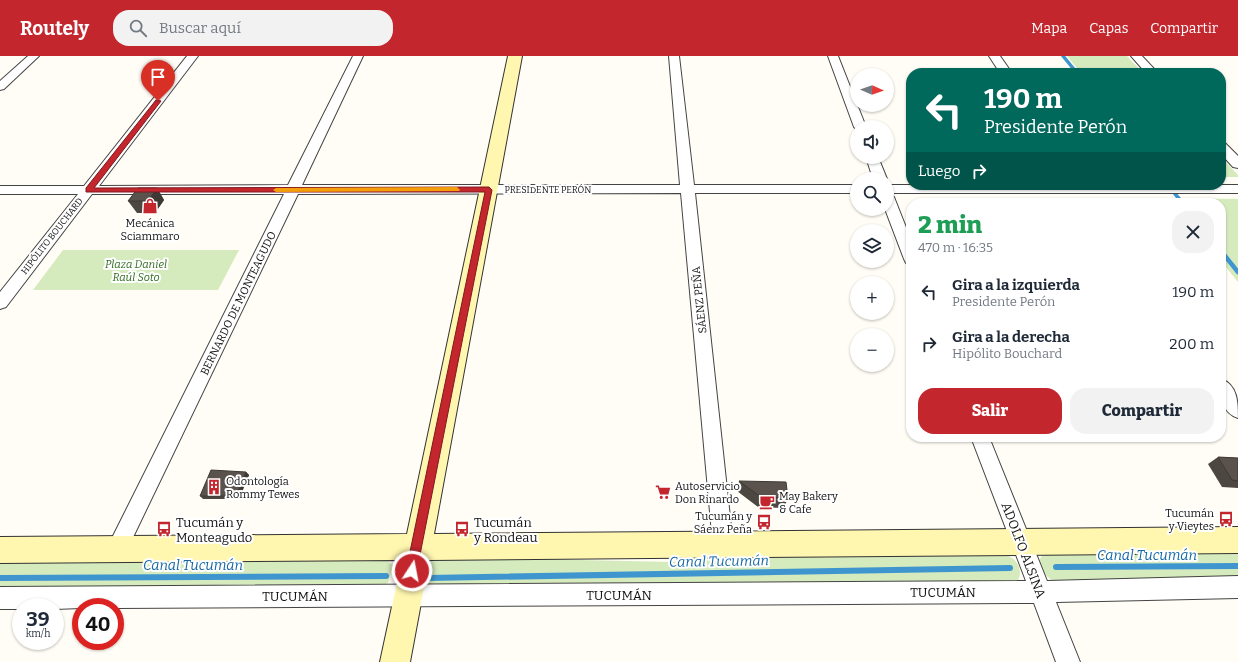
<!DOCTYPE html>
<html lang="es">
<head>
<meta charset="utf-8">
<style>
  :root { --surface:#fff; --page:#f2f2f3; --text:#1f2937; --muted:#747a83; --accent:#c4262e }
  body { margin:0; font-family:Bitter,serif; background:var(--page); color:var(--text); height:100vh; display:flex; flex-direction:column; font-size:15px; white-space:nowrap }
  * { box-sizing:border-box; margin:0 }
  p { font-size:13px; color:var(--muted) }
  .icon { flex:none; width:22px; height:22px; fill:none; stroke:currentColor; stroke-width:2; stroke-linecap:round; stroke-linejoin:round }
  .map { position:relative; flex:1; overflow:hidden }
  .side { position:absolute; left:906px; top:142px; width:320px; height:244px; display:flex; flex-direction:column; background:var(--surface); border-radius:16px; box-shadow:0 1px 3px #0004 }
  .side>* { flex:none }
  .hud { position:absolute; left:906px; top:12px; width:320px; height:122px; border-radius:16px; box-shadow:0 1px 3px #0004; background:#00695c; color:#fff; overflow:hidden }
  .needle { width:26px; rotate:92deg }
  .tools { position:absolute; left:850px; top:12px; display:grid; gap:8px }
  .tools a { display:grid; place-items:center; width:44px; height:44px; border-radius:50%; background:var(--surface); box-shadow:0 1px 3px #0004; font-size:20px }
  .speed { position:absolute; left:12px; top:542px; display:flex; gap:8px; font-size:20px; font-weight:700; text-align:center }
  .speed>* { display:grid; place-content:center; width:52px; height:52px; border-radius:50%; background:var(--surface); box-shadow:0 1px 3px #0004; line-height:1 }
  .speed small { font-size:10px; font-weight:400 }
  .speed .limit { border:6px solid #d22; background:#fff; color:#111 }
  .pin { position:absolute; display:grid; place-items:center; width:34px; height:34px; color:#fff; margin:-41px -17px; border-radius:50% 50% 50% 0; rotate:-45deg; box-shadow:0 0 4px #0007 }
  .pin .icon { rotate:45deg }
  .me { position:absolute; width:44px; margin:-22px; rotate:11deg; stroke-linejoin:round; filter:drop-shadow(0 0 3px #0008) }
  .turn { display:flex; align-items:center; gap:14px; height:84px; padding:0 12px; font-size:18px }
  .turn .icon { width:52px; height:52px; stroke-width:2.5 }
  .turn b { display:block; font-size:28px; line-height:34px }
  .then { display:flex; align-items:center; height:38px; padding:0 12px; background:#0003; gap:8px; font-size:15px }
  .round { display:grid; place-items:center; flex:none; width:42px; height:42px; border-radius:16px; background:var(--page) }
  .overview { display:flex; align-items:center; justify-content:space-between; height:68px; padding:0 12px }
  h1 { font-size:24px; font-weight:800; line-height:30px; color:#1e9e55 }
  .action { display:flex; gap:8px; margin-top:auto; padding:8px 12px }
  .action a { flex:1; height:46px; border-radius:16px; background:var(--accent); color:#fff; font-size:16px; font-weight:800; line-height:46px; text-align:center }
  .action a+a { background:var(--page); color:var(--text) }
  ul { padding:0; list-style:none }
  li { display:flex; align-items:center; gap:12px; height:52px; padding:0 12px }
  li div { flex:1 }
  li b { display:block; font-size:15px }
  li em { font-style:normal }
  header { display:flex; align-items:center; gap:24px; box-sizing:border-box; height:56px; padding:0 20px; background:var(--accent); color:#fff }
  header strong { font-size:19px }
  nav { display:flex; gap:22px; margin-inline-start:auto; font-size:14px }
  .search { width:280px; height:36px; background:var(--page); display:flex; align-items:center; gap:10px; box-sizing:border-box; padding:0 14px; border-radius:16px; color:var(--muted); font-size:15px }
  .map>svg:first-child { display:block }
  .green { fill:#d5ebbd }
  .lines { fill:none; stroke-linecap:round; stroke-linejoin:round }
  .stream-far2 { stroke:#3f96cf; stroke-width:3.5 }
  .stream-far1 { stroke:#3f96cf; stroke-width:4.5 }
  .stream { stroke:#3f96cf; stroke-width:6 }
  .street-casing { stroke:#444; stroke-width:2 }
  .secondary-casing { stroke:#333; stroke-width:2 }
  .street { fill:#fff; fill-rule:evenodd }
  .secondary { fill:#fff6b0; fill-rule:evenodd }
  .wall { fill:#4d4742 }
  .shaded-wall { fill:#3f3936 }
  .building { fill:#5a524d; stroke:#3f3936 }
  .route { fill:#c4262e; stroke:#7f191e }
  .slow { fill:#f59e0b }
  .labels { text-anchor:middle; stroke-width:4; stroke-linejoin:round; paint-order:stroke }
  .far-street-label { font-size:9px; fill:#111; stroke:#fff }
  .poi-label { font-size:11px; fill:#111; stroke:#fff; text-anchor:start }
  .park-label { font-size:11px; font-style:italic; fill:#2f6b1f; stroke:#fff }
  .street-label { font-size:11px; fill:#111; stroke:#fff }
  .near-poi-label { font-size:13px; fill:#111; stroke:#fff; text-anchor:start }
  .near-street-label { font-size:13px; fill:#111; stroke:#fff }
  .near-water-label { font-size:14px; font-style:italic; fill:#1768a6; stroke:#fff }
</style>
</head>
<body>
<header>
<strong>Routely</strong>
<div class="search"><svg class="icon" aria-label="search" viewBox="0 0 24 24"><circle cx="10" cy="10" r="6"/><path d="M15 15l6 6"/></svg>Buscar aquí</div>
<nav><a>Mapa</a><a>Capas</a><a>Compartir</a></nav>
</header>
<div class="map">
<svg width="1238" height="606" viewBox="0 0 1238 606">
  <rect width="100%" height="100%" fill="#fffdf5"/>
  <g class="green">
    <path d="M1067,0H1127L1143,17H1081Z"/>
    <path d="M1221,101L1238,119V121H1221Z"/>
    <path d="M1171,142L1238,143V226L1221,205V147H1175Z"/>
    <path d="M63,194H239L218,234H33Z"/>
    <path d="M1050,497H1238V522L1058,527C1047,522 1042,517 1038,506L1042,500Z"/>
    <path d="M723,499H998C1001,499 1005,499 1008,500C1019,504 1024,518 1016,527L425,531L420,516L426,508L438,501L672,506Z"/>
    <path d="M174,503L206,506L375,503L386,504L393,509L388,527L381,530L0,534V505Z"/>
  </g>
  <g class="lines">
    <g class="stream-far2">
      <path d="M1063,0L1077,17"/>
      <path d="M1175,138L1183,147"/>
    </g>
    <path class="stream-far1" d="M1221,195L1238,216"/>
    <g class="stream">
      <path d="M1056,511L1238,510"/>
      <path d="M0,522L386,520"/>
      <path d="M428,522L1010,512"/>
    </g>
    <g class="street-casing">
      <g id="street">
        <path d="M28,0H39L4,33L0,34V25Z"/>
        <path d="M187,0H198L99,130L288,129L353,0H363L302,129H680L669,0H679L694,129H857V137H695L733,489L730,496L723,499L716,496L713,489L681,137L298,138L124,500L117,503L110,500L107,493L110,486L284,138H92L6,251L0,253V236L78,138H0V130H84Z"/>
        <path d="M828,0H838L866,71H857V74L854,71Z"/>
        <path d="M989,0H1000L1012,17H1000Z"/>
        <path d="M1131,0H1142L1158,17H1146Z"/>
        <path d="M1221,86L1225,87L1238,100V112L1233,111L1221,98Z"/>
        <path d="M866,101H878L887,123H873Z"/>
        <path d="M887,129H1238V137H889L894,141L911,184V208L906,207L904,203L885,153H887Z"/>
        <path d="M1221,323C1238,329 1238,347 1238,362C1220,356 1221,338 1221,323Z"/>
        <path d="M971,381H989L1047,525L1238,520V542L1056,546L1080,606H1056L1034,547L115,552L81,551V552L55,553V551H21V553H0V531L1026,525Z"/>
      </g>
    </g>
    <g class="secondary-casing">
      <path id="secondary" d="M508,0H522L434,478L1238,471V497L429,504L410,606H380L402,504L0,507V481L407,478Z"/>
    </g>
    <use href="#street" class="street"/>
    <use href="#secondary" class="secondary"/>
  </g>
  <g class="wall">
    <path d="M157,132L164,144L155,157H137L128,145Z"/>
    <path d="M1218,401L1238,402V432L1222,431L1208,408Z"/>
    <path d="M246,416L249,419L239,443H203L200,440Z"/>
    <path d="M739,425L788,442L784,452L758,451L737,435Z"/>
  </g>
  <g class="shaded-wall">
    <path d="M157,132L164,144L155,157L148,145Z"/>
    <path d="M246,416L249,419L239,443L236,440Z"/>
  </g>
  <g class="building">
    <path d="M138,132H157L148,145H128Z"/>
    <path d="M1218,401L1238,402V425L1232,424Z"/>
    <path d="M211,414L246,416L236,440H200Z"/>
    <path d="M739,425L786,426L788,442L761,441Z"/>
  </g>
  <path class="route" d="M156,44L161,45L94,132L489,131L492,134L416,519L412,521L408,519L406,515L485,136H86V132Z"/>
  <path class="slow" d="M457,131L460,134L459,135L276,136L273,134L276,132Z"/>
  <defs>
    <g id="shop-bare" transform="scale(1.2)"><path d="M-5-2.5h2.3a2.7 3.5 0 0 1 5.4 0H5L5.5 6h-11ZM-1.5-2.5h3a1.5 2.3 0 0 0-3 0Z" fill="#c4262e" stroke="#fff" stroke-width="2.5" paint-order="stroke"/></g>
    <g id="building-bare" transform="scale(1.2)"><path d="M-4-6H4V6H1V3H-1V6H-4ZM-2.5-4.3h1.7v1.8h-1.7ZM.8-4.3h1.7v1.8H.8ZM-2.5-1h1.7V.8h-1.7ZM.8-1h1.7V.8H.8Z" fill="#c4262e" stroke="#fff" stroke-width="2.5" paint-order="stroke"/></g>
    <g id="supermarket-bare" transform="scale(1.2)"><path d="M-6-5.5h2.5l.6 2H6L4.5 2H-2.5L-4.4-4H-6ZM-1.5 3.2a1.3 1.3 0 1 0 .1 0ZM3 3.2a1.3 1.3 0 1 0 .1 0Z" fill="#c4262e" stroke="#fff" stroke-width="2.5" paint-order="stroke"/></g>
    <g id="cafe-bare" transform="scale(1.2)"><path d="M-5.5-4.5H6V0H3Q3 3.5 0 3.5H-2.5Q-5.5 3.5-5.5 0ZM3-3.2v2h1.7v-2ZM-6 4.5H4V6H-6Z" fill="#c4262e" stroke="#fff" stroke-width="2.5" paint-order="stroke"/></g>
    <g id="bus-bare" transform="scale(1.2)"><path d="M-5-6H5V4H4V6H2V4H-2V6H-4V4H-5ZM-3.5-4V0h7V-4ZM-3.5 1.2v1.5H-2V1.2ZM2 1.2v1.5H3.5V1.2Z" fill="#c4262e" stroke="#fff" stroke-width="2.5" paint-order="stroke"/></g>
  </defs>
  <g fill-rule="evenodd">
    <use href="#shop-bare" x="150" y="150"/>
    <use href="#building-bare" x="214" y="431"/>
    <use href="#supermarket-bare" x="663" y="436"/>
    <use href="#cafe-bare" x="767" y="446"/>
    <use href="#bus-bare" x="1226" y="463"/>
    <use href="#bus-bare" x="764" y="466"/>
    <use href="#bus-bare" x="164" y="473"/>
    <use href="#bus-bare" x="462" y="473"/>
  </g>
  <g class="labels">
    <g class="far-street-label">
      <text x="548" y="137">PRESIDENTE PERÓN</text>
      <text transform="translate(52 180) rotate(-52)" y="3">HIPÓLITO BOUCHARD</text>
    </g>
    <g class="poi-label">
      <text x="150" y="171" text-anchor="middle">Mecánica<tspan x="150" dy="13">Sciammaro</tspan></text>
      <text x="226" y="429">Odontología<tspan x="226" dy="13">Rommy Tewes</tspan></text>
      <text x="675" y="434">Autoservicio<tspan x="675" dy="13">Don Rinardo</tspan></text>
      <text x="779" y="444">May Bakery<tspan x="779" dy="13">&amp; Cafe</tspan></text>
      <text x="1214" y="461" text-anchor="end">Tucumán<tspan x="1214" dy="13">y Vieytes</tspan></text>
      <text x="752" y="464" text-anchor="end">Tucumán y<tspan x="752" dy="13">Sáenz Peña</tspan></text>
    </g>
    <g class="park-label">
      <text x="136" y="212">Plaza Daniel<tspan x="136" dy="13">Raúl Soto</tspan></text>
    </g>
    <g class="street-label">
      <text transform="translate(699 244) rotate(-96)" y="4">SÁENZ PEÑA</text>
      <text transform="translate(238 247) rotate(-64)" y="4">BERNARDO DE MONTEAGUDO</text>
    </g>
    <g class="near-poi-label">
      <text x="176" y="471">Tucumán y<tspan x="176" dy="15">Monteagudo</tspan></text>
      <text x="474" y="471">Tucumán<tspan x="474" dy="15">y Rondeau</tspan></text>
    </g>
    <g class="near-street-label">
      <text transform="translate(1024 494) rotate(69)" y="5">ADOLFO ALSINA</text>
      <text x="943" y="541">TUCUMÁN</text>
      <text x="619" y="544">TUCUMÁN</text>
      <text x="295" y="545">TUCUMÁN</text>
    </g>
    <g class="near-water-label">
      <text x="1147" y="504">Canal Tucumán</text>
      <text transform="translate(719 505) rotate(-1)" y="5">Canal Tucumán</text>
      <text x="193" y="514">Canal Tucumán</text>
    </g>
  </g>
</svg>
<div class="tools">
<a><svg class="needle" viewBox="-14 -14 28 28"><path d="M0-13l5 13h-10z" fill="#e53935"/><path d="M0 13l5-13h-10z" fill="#747a83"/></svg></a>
<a><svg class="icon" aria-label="sound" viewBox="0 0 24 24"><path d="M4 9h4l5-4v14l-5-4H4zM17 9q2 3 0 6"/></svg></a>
<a><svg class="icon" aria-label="search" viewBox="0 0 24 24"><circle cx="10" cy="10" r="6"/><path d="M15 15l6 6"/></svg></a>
<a><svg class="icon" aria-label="layers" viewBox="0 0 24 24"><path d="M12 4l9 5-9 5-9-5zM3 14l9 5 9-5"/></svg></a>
<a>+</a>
<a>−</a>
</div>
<div class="speed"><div>39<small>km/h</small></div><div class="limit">40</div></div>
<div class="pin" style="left:158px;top:45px;background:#d93025"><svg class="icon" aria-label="arrive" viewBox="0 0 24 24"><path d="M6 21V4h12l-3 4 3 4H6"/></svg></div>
<svg class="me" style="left:412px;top:515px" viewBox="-20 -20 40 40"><circle r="17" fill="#c4262e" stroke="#fff" stroke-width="3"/><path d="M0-11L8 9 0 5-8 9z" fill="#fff"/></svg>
<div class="hud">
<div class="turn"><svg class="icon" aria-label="left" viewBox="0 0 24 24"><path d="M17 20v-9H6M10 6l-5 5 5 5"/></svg><div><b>190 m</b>Presidente Perón</div></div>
<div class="then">Luego<svg class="icon" aria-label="right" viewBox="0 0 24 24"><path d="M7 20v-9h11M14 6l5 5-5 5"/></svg></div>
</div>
<section class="side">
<div class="overview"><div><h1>2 min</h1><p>470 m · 16:35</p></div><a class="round"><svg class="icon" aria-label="close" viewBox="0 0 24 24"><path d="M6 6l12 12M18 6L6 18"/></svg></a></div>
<ul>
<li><svg class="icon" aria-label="left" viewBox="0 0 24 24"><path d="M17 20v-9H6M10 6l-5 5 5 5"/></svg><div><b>Gira a la izquierda</b><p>Presidente Perón</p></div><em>190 m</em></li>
<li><svg class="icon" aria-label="right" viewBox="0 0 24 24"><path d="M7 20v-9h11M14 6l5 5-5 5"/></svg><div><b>Gira a la derecha</b><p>Hipólito Bouchard</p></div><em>200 m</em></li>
</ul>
<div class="action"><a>Salir</a><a>Compartir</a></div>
</section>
</div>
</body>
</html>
